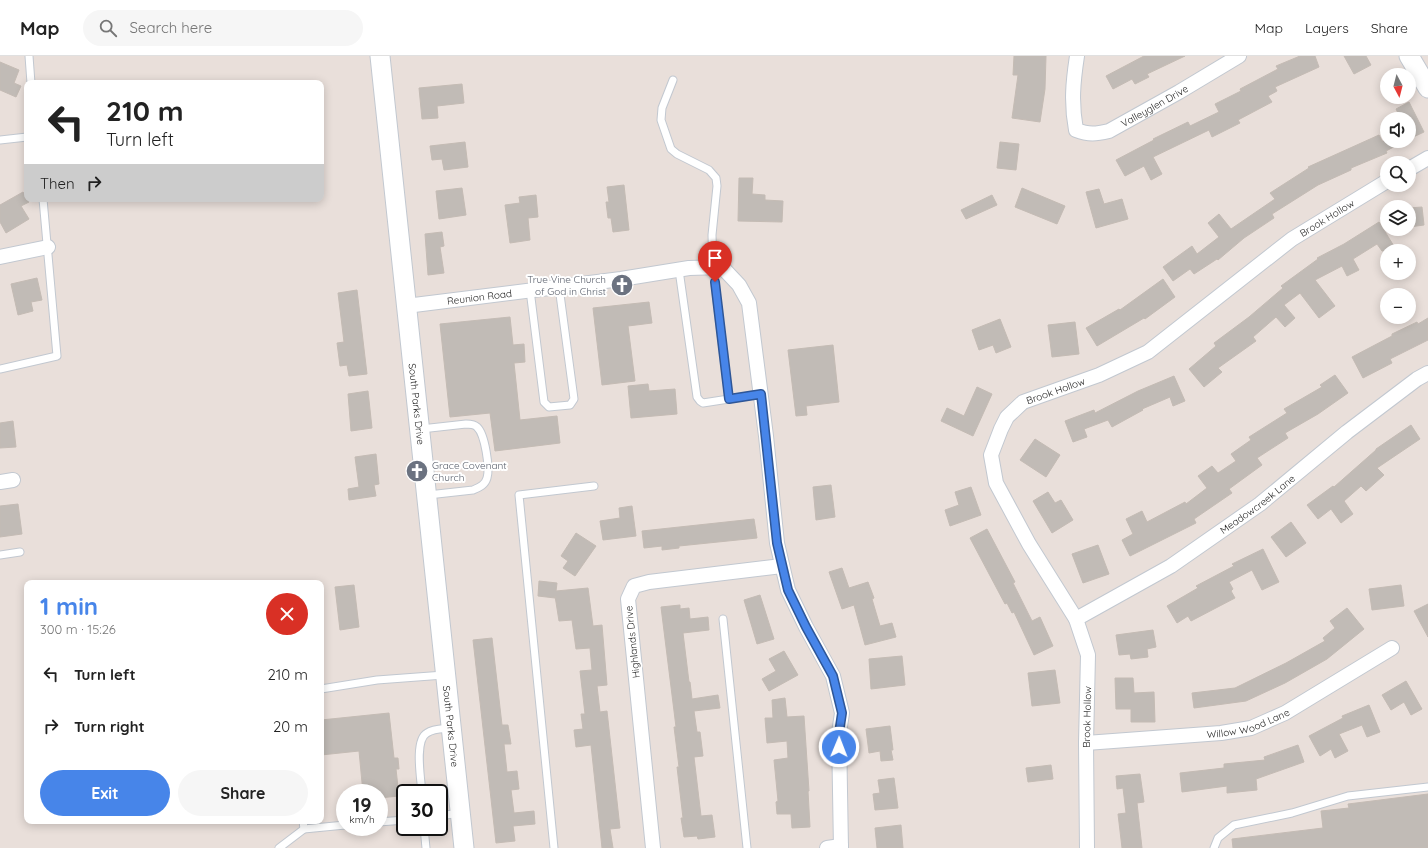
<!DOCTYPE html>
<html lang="en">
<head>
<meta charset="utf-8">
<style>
  :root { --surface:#fff; --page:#f6f6f6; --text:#222; --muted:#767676; --line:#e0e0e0; --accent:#4785e9 }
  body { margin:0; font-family:Quicksand,sans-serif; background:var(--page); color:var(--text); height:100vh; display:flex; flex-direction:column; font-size:15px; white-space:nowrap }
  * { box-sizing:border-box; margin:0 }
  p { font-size:13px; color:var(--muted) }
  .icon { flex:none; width:22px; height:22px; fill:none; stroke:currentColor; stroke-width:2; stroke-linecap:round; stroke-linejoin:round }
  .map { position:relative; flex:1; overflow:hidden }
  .details { position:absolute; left:24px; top:524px; width:300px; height:244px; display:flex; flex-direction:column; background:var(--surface); border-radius:8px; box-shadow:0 2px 10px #0003 }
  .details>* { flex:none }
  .hud { position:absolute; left:24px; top:24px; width:300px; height:122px; border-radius:8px; box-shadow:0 2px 10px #0003; background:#fff; color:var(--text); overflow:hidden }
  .needle { width:26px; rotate:173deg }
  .buttons { position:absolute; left:1380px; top:12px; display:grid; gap:8px }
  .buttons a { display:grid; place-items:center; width:36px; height:36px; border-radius:50%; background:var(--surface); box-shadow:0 2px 10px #0003; font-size:20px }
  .speed { position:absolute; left:336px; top:728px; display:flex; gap:8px; font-size:20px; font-weight:700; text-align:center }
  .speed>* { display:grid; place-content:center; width:52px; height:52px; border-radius:50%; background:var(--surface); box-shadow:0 2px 10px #0003; line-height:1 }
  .speed small { font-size:10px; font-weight:400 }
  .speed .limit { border:2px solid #111; border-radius:6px; background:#fff; color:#111 }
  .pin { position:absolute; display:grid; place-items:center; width:34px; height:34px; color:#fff; margin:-41px -17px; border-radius:50% 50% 50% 0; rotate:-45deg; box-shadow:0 0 4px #0007 }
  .pin .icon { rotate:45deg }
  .me { position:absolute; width:44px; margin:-22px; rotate:1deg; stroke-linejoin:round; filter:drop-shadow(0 0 3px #0008) }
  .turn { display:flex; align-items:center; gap:14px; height:84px; padding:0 16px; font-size:18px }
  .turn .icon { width:52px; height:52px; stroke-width:2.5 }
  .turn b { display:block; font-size:28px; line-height:34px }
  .then { display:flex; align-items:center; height:38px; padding:0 16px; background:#0003; gap:8px; font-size:15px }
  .round { display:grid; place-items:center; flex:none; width:42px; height:42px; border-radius:21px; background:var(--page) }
  .summary { display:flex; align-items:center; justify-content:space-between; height:68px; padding:0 16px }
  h1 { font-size:24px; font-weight:700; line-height:30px; color:var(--accent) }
  .cta { display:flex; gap:8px; margin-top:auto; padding:8px 16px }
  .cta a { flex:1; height:46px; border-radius:24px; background:var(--accent); color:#fff; font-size:16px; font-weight:700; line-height:46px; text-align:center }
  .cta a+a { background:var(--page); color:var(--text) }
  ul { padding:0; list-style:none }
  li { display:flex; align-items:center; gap:12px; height:52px; padding:0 16px }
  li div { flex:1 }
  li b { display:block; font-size:15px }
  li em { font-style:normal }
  header { display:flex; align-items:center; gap:24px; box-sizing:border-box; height:56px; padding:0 20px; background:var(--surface); border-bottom:1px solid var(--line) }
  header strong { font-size:19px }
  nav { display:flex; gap:22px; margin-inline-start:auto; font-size:14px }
  .search { width:280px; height:36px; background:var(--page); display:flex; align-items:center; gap:10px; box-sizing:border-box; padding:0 14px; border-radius:22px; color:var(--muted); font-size:15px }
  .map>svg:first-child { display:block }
  .building { fill:#c1bbb6; stroke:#c4bbb4 }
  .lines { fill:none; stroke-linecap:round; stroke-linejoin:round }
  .lane-casing { stroke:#c2c8d0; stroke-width:9 }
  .street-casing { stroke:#c2c8d0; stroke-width:16 }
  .secondary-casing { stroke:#c2c8d0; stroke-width:21 }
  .lane { stroke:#fff; stroke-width:7 }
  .street { stroke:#fff; stroke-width:14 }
  .secondary { stroke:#fff; stroke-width:19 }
  .route-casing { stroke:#2e5697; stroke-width:10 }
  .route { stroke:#4785e9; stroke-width:7 }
  .labels { text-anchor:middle; stroke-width:4; stroke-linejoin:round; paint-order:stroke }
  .street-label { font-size:10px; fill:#272727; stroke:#fff }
  .worship-label { font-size:10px; fill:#5b616d; stroke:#fff; text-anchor:end }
</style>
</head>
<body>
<header>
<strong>Map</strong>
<div class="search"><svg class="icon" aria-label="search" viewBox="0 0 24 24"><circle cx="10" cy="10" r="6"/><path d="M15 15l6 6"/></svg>Search here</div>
<nav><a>Map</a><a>Layers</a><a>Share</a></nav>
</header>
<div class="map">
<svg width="1428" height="792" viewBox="0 0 1428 792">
  <rect width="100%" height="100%" fill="#e9dfda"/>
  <g class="building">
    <path d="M1014,0H1046L1045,33L1040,66L1012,62L1018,19H1013Z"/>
    <path d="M1144,0H1185L1147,18L1149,21L1135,28L1132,23L1113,33L1106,20Z"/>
    <path d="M1300,0H1315L1319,11L1275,31L1277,35L1268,40L1272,46L1238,64L1240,67L1212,81L1209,74L1153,101L1162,118L1151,124L1144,110L1125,120L1116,104L1154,84L1153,83L1188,66L1190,70L1219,56L1215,48L1241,35L1240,33L1278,13L1276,10Z"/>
    <path d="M1344,0H1366L1371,9L1354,18Z"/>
    <path d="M0,6L19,14L14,27L21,30L16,41L0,34Z"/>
    <path d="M462,28L464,47L437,50L438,62L422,63L419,32Z"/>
    <path d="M1409,46L1424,76L1409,83V63H1401L1396,53Z"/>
    <path d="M1379,79L1382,85H1405L1386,95L1387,97L1351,112V114L1318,129L1272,158L1274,162L1244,182L1218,204L1217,203L1194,218L1190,213L1173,225L1163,211L1192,190L1197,198L1219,181L1208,167L1219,158L1231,173L1275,143L1270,137L1309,112L1308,111Z"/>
    <path d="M465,86L468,111L444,114L442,103L432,104L430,90Z"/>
    <path d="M1000,86L1019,88L1016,114L997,112Z"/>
    <path d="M739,122H753L752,138L765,139V144L783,145L782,166L738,165Z"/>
    <path d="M624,129L629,174L613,176L611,162H608L606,146H609L607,131Z"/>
    <path d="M462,132L466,159L439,163L436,135Z"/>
    <path d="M1022,132L1065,150L1057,168L1015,151Z"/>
    <path d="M1099,133L1104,148L1122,143L1128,163L1096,172L1086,136Z"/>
    <path d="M23,136L29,146L21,150L29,163L6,177L0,166V149Z"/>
    <path d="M536,139L538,161L528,162L530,184L510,187L505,149L520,147L519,141Z"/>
    <path d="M992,139L997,149L966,163L961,154Z"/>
    <path d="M1422,151L1424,169L1409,171V152Z"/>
    <path d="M1379,166L1397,195H1382L1377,188L1353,203L1359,214L1347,220L1342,210L1315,224L1335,250L1319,262L1300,237L1284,249L1295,262L1285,271L1276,261L1253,281L1256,285L1218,312L1222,316L1204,331L1189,313L1216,290L1214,287L1249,261L1283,232L1281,230L1318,203L1317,202L1344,188Z"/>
    <path d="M442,176L444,190L440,191L444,217L428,219L425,178Z"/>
    <path d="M37,222L42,244L31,246L33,255L18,259L11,228Z"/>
    <path d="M1163,223L1175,241L1145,263L1144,262L1097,290L1086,272L1119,253L1120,254Z"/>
    <path d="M357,234L367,318L349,320L347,309L340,310L337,287L344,286L338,237Z"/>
    <path d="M649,246L652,267L628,270L635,325L602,329L593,252Z"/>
    <path d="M510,261L513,289L524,288L525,306L514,307L520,364L557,360L560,387L495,395L490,357L450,361L440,268Z"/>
    <path d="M1428,262V284L1390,303L1392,307L1363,322L1352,301L1392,280V278L1417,266L1418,268Z"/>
    <path d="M1000,263L1011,291L996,297L993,289L979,294L972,274Z"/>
    <path d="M1075,266L1079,298L1052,301L1048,269Z"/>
    <path d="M833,289L839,346L806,350L807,359L796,360L788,294Z"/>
    <path d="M1335,319L1348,337L1318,358L1285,377L1288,382L1257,402L1262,409L1229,433L1232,437L1194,463L1196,467L1130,500L1122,484L1133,478L1126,463L1142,455L1147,466L1185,446L1186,448L1207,432L1198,420L1212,410L1218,417L1236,405L1231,398L1251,384L1249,381L1287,357L1284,353L1322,331L1320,329Z"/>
    <path d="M1174,320L1185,345L1173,350L1170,341L1142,353L1143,354L1112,371L1108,364L1084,373L1087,381L1073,386L1065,365L1094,354L1095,357L1138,335Z"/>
    <path d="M648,328L649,335L675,333L677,358L631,362L628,330Z"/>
    <path d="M977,331L992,338L973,380L941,365L947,352L964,360Z"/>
    <path d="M368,335L372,372L351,375L348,338Z"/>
    <path d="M13,365L16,391L0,392V367Z"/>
    <path d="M1411,369L1420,383L1377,412L1384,419L1366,435L1361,430L1344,445L1353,458L1341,467L1331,453L1318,463L1307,449L1333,430L1334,431L1376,394V393Z"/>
    <path d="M1035,383L1060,399L1046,421L1020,404Z"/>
    <path d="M376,398L379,428L374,429L376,440L349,444L348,433L359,431L355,401Z"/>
    <path d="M831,429L835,461L816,464L813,431Z"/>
    <path d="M971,431L981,459L950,470L945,454L959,449L955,436Z"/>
    <path d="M1048,436L1055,447L1061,444L1073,464L1052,477L1033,445Z"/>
    <path d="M18,448L22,478L0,481V450Z"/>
    <path d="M632,450L636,480L603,484L600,465L620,462L619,452Z"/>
    <path d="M754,463L757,482L679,490V492L662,494V490L644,492L642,475Z"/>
    <path d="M1291,466L1306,487L1286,501L1271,481Z"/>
    <path d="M987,473L1015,526L1013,527L1032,565L1040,561L1053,590L1034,599L1014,556L1012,557L1007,547L1005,548L970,482Z"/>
    <path d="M576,477L596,490L575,520L563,512L568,505L561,500Z"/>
    <path d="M1098,489L1109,518L1083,527L1072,498Z"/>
    <path d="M1263,493L1279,526L1262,534L1252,514L1229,526L1233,533L1231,535L1235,542L1191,565L1188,560L1177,567L1167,550L1198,532L1196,530L1234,510L1232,508Z"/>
    <path d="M842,512L849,532L868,526L874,542L872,543L880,570L892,567L896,581L865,589L854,549L842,553L829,516Z"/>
    <path d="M539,525L557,527L556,535L588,532L593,570L602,569L607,629L597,630L600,656L607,655L620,772L610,773L613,792H602L591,689L576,691L574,674L583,673L581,658H585L580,615L592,614L590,592L576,593L572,564L559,565L555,540V542L538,540Z"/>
    <path d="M354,529L359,571L340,574L335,531Z"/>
    <path d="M1401,529L1404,550L1372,554L1369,533Z"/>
    <path d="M760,539L774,583L757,588L744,544Z"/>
    <path d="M1428,548V581L1414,555Z"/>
    <path d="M680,549V553L689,552L690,563L708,561L709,574L683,577L689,626H690L692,643L718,639L720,652L694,655L697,676H700L703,700L694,701L701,760L712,759L715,781L698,783L697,780L684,781L681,762H683L677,711H679L674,671H676L661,551Z"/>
    <path d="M1347,552L1364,573L1327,603L1285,627L1246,645L1194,652L1192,637L1235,632L1286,607L1325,585L1323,582L1335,572L1330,565Z"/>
    <path d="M1153,574L1156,591L1147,593L1148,601L1131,603L1130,598L1119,599L1116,579Z"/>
    <path d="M492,582L502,669H508L511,688H504L507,716L517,715L519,733L511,734L514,757L534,755L535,768L513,770L515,785L496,787L473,584Z"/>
    <path d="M784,595L798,619L769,635L762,623L776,615L769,603Z"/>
    <path d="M902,600L905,629L871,633L869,603Z"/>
    <path d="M1055,614L1060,647L1032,650L1028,617Z"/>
    <path d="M1115,622H1133L1134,637L1154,636L1155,666H1131V653H1116Z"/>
    <path d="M1406,625L1422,653L1411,659L1404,646L1391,654L1382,639Z"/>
    <path d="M785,642L787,661L804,660L809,735H808L810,771L792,772L791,758H777L776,746L778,745L774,704L788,702L787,685L767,687L765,662H773L772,644Z"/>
    <path d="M1369,649L1380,676L1367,681L1362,669L1339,678L1348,695L1335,702L1331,693L1320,700L1309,680L1343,662L1342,660Z"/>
    <path d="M389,657L394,702H398L399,713H396L399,740L379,742V737H363L359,695L321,699V664Z"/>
    <path d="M890,670L893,694H891L893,704L881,705L880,695L869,697L866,673Z"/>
    <path d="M1298,689L1304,706L1256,723L1257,734L1227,737V730L1182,736L1180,717L1224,712V708L1265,704L1264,701Z"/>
    <path d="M1051,709L1053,723L1028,726L1026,712Z"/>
    <path d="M1140,718L1144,746L1137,747L1142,792H1122L1118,758L1126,757L1123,732L1117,733L1116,720Z"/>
    <path d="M894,722L898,752L875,754L873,738L880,737L878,724Z"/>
    <path d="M1428,738V792H1233L1232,783L1323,772L1321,755L1349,752L1348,748Z"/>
    <path d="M901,769L903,792H877L875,772Z"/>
  </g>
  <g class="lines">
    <g class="lane-casing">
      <g id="lane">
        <path d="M29,0L31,27"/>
        <path d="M673,24L662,52L661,64L671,93L677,98L709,114L716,122L717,130L712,179L713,212L729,343"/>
        <path d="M0,84L27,81"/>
        <path d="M679,214L697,341L700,345L703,347L761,338"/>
        <path d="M530,234L544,346L549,351L570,349L574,343L559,231"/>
        <path d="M0,313L57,300L43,143"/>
        <path d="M421,373L466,368C470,368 474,368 477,371C485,378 490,412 487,422C485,429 480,431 473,434L428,439"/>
        <path d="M0,499L20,496"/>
        <path d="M723,563L747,792"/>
        <path d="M321,633L377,624L444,619"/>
        <path d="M422,737C421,723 414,684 427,677C434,672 443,673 451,672"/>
        <path d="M439,760L460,757"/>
        <path d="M303,765L304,773L345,769"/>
        <path d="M379,766L405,764"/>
        <path d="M424,771L426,792"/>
        <path d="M279,792L304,773"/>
        <path d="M554,792L519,439L594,430"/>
        <path d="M1214,792L1218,782L1234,769L1292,757L1348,740L1428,731"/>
      </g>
    </g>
    <g class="street-casing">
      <g id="street">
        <path id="s1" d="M1077,0C1073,26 1071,47 1076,74C1089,79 1096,78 1109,75L1179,36L1239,0"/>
        <path d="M1409,113L1428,102"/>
        <path d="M0,201L48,191"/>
        <path id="s2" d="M406,250L621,223L689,212L722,211L739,229L749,247L766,380L777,487L788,534L806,571L833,620L842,657L839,677L841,792"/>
        <path d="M0,426L13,424"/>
        <path id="s3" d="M1076,563L1171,510L1260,448L1347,376L1417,323L1428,317"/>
        <path id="s4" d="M1086,687L1221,677L1251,672L1285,657L1392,592"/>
        <path d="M653,792L628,543L634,530L649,526L782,510"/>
        <path d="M827,792L841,790"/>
        <path id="s5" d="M1087,792L1086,687L1088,599L1076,563L1029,488L996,427L991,399L1001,373L1007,361L1023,346L1099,319L1148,296L1292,183L1387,125"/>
      </g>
    </g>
    <g class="secondary-casing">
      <g id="secondary">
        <path id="s6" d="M380,0L464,792"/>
        <path d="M1409,0L1428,32"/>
      </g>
    </g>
    <use href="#lane" class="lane"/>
    <use href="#street" class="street"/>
    <use href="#secondary" class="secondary"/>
  </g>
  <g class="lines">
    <g class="route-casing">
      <path id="route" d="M715,226L729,343L761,338L777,487L788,534L806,571L833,620L842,657L839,677V691"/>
    </g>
    <use href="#route" class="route"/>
  </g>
  <defs>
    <g id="church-disc" transform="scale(1.15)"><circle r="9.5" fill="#6b7280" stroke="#fff"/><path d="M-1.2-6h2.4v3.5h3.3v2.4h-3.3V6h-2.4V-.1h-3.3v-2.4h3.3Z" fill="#fff"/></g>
  </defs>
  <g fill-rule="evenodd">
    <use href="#church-disc" x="622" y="229"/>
    <use href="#church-disc" x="417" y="415"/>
  </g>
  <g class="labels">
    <g class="street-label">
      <text dy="4" stroke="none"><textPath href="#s1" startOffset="160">Valleyglen Drive</textPath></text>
      <text dy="4" stroke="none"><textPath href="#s5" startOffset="839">Brook Hollow</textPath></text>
      <text dy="4" stroke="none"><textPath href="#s2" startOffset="74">Reunion Road</textPath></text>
      <text dy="4" stroke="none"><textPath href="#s5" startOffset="515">Brook Hollow</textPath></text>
      <text dy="4" stroke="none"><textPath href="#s6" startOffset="350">South Parks Drive</textPath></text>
      <text dy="4" stroke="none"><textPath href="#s3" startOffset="215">Meadowcreek Lane</textPath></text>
      <text transform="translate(632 586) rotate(-96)" y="4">Highlands Drive</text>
      <text dy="4" stroke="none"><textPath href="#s5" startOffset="131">Brook Hollow</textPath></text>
      <text dy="4" stroke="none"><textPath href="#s4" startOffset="164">Willow Wood Lane</textPath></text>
      <text dy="4" stroke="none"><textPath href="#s6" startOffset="674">South Parks Drive</textPath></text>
    </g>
    <g class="worship-label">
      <text x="606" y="227">True Vine Church<tspan x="606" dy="12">of God in Christ</tspan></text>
      <text x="432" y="413" text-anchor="start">Grace Covenant<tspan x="432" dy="12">Church</tspan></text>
    </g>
  </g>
</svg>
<div class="buttons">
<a><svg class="needle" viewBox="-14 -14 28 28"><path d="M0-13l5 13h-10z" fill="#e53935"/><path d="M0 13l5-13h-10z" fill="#767676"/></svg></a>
<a><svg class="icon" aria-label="sound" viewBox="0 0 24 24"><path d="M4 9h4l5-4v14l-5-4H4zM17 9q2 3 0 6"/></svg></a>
<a><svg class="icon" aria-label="search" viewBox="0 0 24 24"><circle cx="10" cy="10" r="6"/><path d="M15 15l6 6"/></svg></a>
<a><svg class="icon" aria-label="layers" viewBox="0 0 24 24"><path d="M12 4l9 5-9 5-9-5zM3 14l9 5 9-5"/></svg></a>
<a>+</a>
<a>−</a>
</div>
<div class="speed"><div>19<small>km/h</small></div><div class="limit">30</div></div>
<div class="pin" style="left:715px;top:226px;background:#d93025"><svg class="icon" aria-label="arrive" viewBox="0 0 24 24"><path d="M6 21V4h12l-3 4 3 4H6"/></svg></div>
<svg class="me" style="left:839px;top:691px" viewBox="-20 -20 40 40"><circle r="17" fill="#4785e9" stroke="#fff" stroke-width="3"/><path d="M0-11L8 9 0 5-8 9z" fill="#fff"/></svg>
<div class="hud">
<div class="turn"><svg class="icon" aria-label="left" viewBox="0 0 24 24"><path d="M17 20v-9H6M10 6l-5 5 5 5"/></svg><div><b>210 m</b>Turn left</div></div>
<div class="then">Then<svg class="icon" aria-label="right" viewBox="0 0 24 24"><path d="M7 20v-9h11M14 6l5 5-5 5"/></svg></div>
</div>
<section class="details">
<div class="summary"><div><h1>1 min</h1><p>300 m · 15:26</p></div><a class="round" style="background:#d93025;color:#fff"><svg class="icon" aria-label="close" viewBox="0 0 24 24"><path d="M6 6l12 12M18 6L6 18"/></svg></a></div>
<ul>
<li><svg class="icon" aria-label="left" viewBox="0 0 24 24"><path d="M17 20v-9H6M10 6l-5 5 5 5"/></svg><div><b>Turn left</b></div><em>210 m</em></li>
<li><svg class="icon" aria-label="right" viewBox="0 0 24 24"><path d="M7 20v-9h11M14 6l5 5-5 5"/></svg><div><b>Turn right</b></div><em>20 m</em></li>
</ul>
<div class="cta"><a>Exit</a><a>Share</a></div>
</section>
</div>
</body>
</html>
